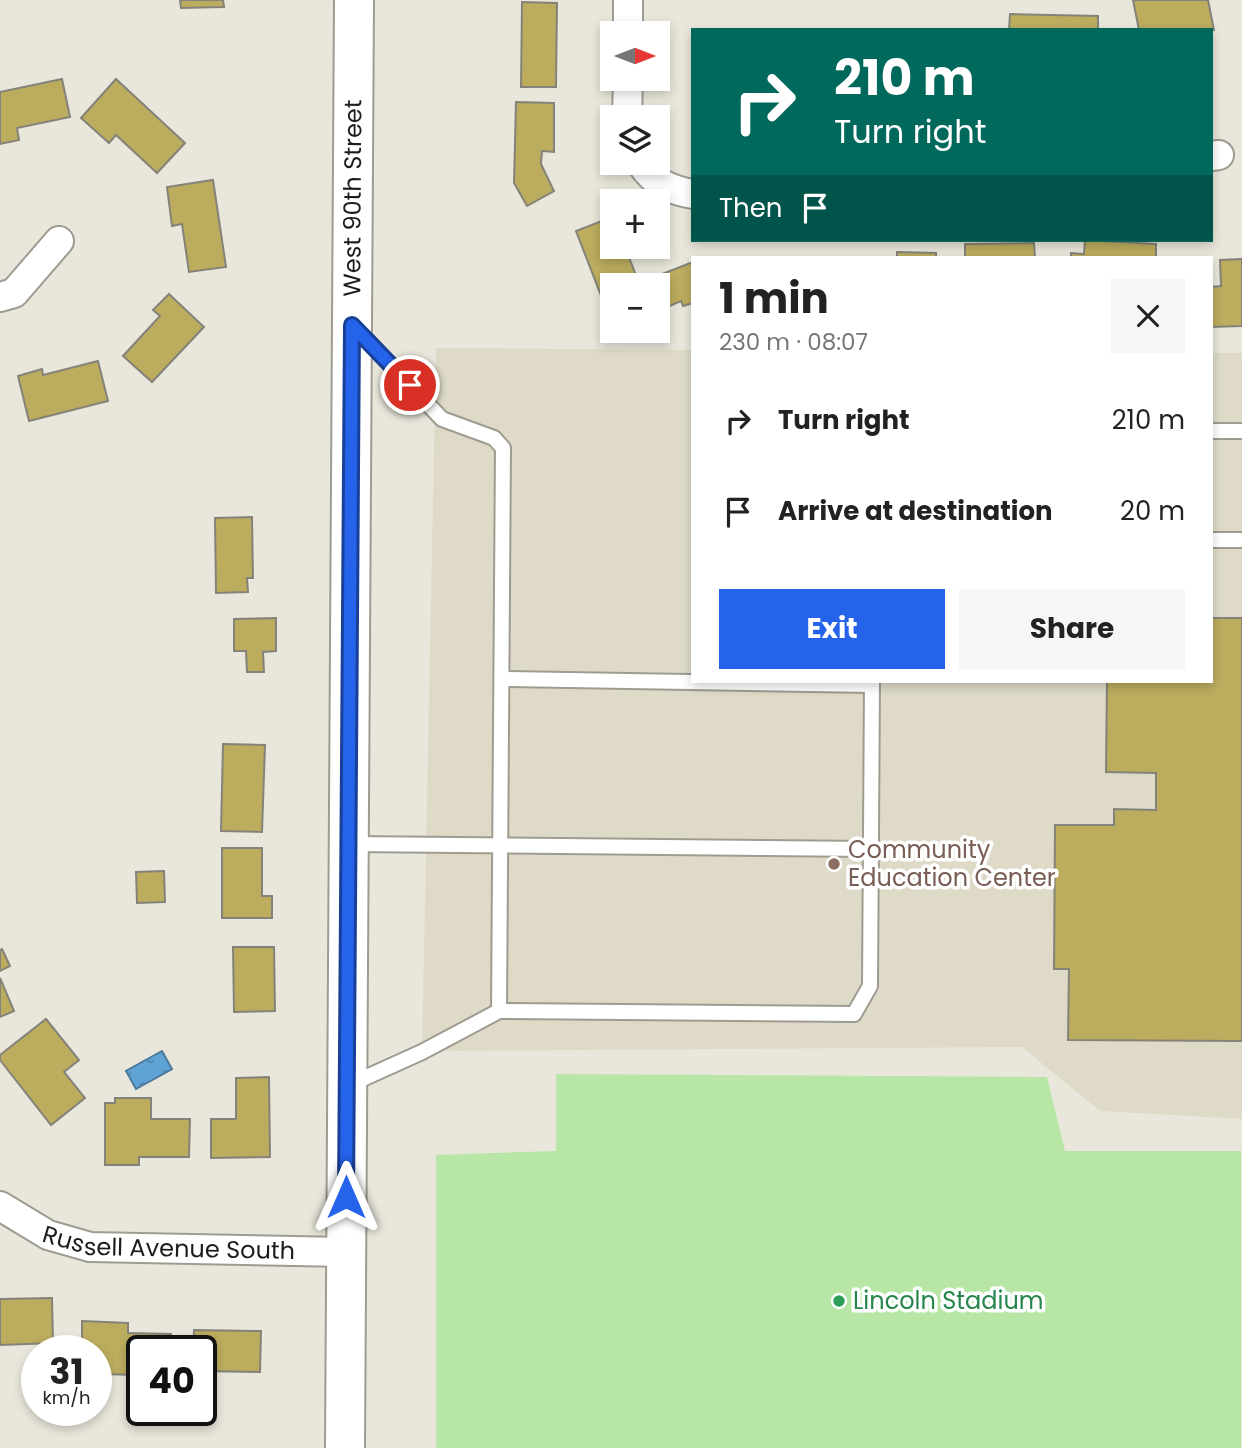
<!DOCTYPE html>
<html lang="en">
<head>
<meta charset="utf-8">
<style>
  :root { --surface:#fff; --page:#f6f6f6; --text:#222; --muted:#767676; --accent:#2563eb }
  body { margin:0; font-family:Poppins,sans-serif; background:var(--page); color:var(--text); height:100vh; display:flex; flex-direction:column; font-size:26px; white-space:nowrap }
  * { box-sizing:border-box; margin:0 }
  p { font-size:23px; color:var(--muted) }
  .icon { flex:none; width:38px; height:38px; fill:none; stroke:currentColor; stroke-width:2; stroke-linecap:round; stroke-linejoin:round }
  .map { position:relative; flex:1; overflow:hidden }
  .side { position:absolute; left:691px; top:256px; width:522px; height:427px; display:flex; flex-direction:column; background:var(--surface); border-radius:0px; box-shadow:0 4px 10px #0003 }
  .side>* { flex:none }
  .hud { position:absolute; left:691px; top:28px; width:522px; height:214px; border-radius:0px; box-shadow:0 4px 10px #0003; background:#00695c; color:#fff; overflow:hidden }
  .needle { width:46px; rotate:90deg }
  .buttons { position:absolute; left:600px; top:21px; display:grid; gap:14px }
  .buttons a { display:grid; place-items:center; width:70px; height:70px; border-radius:0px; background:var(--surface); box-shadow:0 4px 10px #0003; font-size:35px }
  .speed { position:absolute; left:21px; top:1335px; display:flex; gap:14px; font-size:35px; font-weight:700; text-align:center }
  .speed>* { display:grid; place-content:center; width:91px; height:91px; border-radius:50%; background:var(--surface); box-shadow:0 4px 10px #0003; line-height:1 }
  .speed small { font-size:18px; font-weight:400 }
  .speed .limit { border:4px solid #111; border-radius:10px; background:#fff; color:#111 }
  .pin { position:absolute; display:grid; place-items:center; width:60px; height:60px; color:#fff; margin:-30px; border:4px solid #fff; border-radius:50%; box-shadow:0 2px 7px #0007 }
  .me { position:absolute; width:77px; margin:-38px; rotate:0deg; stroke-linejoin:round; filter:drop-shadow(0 0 5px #0008) }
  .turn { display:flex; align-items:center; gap:24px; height:147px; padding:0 28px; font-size:32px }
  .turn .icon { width:91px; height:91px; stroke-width:2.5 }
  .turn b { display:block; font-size:49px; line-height:60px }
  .then { display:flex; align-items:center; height:66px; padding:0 28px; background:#0003; gap:14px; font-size:26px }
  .round { display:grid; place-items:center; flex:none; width:74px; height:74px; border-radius:0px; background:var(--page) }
  .summary { display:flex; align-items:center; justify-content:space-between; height:119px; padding:0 28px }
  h1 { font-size:42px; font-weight:700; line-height:52px }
  .action { display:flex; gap:14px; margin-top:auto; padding:14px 28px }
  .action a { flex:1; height:80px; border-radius:0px; background:var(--accent); color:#fff; font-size:28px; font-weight:700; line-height:80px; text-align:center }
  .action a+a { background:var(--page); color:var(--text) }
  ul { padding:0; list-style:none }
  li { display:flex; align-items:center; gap:21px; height:91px; padding:0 28px }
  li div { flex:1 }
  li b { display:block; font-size:26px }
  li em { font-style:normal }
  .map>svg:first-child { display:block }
  .built { fill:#dedac7 }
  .green { fill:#b7e6a6 }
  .water { fill:url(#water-ripples); stroke:#4b7a9c; stroke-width:2 }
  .building { fill:#bbac5e; stroke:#858379; stroke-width:2 }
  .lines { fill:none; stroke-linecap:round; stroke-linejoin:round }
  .lane-casing { stroke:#9e9c91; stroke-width:18 }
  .street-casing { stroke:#9e9c91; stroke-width:32 }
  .secondary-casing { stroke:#9e9c91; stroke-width:42 }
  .lane { stroke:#fff; stroke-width:14 }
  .street { stroke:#fff; stroke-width:28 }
  .secondary { stroke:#fff; stroke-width:38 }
  .route-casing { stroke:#184099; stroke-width:18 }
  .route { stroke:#2563eb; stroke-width:12 }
  .education-dot { fill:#8d6e63; stroke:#fff; stroke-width:2.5 }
  .leisure-dot { fill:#2e9e5b; stroke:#fff; stroke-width:2.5 }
  .labels { text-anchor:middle; stroke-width:7; stroke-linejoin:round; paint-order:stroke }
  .street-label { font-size:24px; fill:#1d1c18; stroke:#fff }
  .education-label { font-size:24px; fill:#785e54; stroke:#fff; text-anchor:start }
  .leisure-label { font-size:24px; fill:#27864d; stroke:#fff; text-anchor:start }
</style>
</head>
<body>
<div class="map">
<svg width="1242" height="1448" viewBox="0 0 1242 1448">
  <defs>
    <pattern id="water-ripples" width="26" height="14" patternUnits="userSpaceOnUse" patternTransform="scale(1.75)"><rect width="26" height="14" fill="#5fa3d4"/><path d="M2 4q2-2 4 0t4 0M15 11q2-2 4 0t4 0" fill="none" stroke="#4e84ab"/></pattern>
  </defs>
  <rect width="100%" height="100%" fill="#e9e7db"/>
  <path class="built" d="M436,348L693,350V681H1211V353H1242V1119L1100,1111L1022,1047L422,1051Z"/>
  <path class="green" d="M556,1074L1047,1077L1065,1151H1241V1448H436V1155L556,1151Z"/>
  <path class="water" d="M162,1051L172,1069L136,1089L126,1071Z"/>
  <g class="building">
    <path d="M180,0H223L224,7L181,8Z"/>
    <path d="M1133,0H1208L1214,30H1139Z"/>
    <path d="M522,2L557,3L556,87H521Z"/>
    <path d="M1010,14L1098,16V30H1009Z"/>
    <path d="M62,79L70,117L17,128L19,140L0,144V92Z"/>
    <path d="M116,79L185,143L157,173L116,135L109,143L81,118Z"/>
    <path d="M516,102L554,103V152L542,151L541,164L554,191L527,206L514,183Z"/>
    <path d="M213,180L226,267L189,272L182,224L172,226L167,187Z"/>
    <path d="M612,217V247H625L639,283L693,262V303L683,306L681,301L658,311V285H612V324L576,231Z"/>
    <path d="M1085,240L1156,244V257H1071V253L1084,254Z"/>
    <path d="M1034,243L1035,257H965V244Z"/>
    <path d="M897,252L936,253V257H897Z"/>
    <path d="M1242,259V326L1211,327V287L1221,286L1220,260Z"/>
    <path d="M169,294L204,327L152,382L123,356L160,316L153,310Z"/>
    <path d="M98,361L108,401L29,421L18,376L42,369L43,375Z"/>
    <path d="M252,517L253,578H247L248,592L216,593L215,518Z"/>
    <path d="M276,618V651L263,652L264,672H247L246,651H234V619Z"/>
    <path d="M1211,618H1242V1041L1068,1040L1069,969H1054L1055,825H1114V809L1156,810V773L1106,772L1107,681H1211Z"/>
    <path d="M223,744L265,745L262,832L221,831Z"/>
    <path d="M222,848H262V896H272V918H222Z"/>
    <path d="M164,871L165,902L137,903L136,872Z"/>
    <path d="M233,947H274L275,1011L234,1012Z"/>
    <path d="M2,949L10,966L0,971V950Z"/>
    <path d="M0,978L14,1011L0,1017Z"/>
    <path d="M46,1019L79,1060L64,1072L85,1098L51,1125L0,1060V1055Z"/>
    <path d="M269,1077L270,1157L211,1158V1119H236V1078Z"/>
    <path d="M115,1098H151V1119H190L189,1157H139V1165H105V1103H115Z"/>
    <path d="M52,1298L53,1343L0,1345V1299Z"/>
    <path d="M82,1321L128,1323V1333L171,1334V1351H142V1395L141,1375L96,1374V1351H82Z"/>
    <path d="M194,1330L261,1331L260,1372L201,1371V1351H193Z"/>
  </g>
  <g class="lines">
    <g class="lane-casing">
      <g id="lane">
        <path d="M360,333L442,419L494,438L503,448L499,1011"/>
        <path d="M1211,431H1242"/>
        <path d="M1211,540H1242"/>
        <path d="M502,679L872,685"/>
        <path d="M350,844L871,849"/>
        <path d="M349,1085L422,1052L499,1011L854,1014L870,986L872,681"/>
      </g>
    </g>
    <g class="street-casing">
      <g id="street">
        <path d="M628,33V0"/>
        <path d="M627,117L628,79"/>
        <path d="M1211,156L1219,155"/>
        <path d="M641,163C654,183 670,190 693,194"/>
        <path d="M0,297L14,293L59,241"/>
        <path id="s1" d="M0,1206L48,1235L90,1247L346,1252"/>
      </g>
    </g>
    <g class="secondary-casing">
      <g id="secondary">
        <path id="s2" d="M345,1448L354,0"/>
      </g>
    </g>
    <use href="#lane" class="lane"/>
    <use href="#street" class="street"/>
    <use href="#secondary" class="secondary"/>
  </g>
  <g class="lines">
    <g class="route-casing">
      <path id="route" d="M346,1197L352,325L410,385"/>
    </g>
    <use href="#route" class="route"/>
  </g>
  <circle class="education-dot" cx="834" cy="864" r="7"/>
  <circle class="leisure-dot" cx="839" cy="1301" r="7"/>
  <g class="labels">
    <g class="street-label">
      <text dy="8" stroke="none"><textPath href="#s2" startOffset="1250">West 90th Street</textPath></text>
      <text dy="8" stroke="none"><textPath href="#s1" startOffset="178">Russell Avenue South</textPath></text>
    </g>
    <g class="education-label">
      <text x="848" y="858">Community<tspan x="848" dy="28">Education Center</tspan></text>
    </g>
    <g class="leisure-label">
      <text x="853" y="1309">Lincoln Stadium</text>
    </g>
  </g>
</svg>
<div class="buttons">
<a><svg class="needle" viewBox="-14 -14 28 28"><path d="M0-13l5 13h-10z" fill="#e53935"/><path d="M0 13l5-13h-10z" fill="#767676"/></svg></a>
<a><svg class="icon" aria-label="layers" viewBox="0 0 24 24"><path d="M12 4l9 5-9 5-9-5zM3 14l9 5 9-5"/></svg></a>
<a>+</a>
<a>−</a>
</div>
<div class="speed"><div>31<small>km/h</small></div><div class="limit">40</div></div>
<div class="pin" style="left:410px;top:385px;background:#d93025"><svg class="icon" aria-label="arrive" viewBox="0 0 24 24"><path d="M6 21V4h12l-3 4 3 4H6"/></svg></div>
<svg class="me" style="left:346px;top:1197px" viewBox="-20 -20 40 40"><path d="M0-17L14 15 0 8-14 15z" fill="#2563eb" stroke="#fff" stroke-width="4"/></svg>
<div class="hud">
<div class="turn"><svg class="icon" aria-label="right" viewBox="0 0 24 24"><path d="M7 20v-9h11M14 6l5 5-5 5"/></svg><div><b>210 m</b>Turn right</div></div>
<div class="then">Then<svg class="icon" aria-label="arrive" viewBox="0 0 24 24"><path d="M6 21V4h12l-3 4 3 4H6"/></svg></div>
</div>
<section class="side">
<div class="summary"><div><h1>1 min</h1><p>230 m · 08:07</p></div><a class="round"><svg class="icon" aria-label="close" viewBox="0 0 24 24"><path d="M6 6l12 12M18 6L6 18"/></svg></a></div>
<ul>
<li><svg class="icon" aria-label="right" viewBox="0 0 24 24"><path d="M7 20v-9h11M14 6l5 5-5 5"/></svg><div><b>Turn right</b></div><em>210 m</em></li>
<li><svg class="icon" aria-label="arrive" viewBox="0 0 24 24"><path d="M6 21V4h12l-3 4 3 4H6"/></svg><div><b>Arrive at destination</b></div><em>20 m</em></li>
</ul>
<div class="action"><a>Exit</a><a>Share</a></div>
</section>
</div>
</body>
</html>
